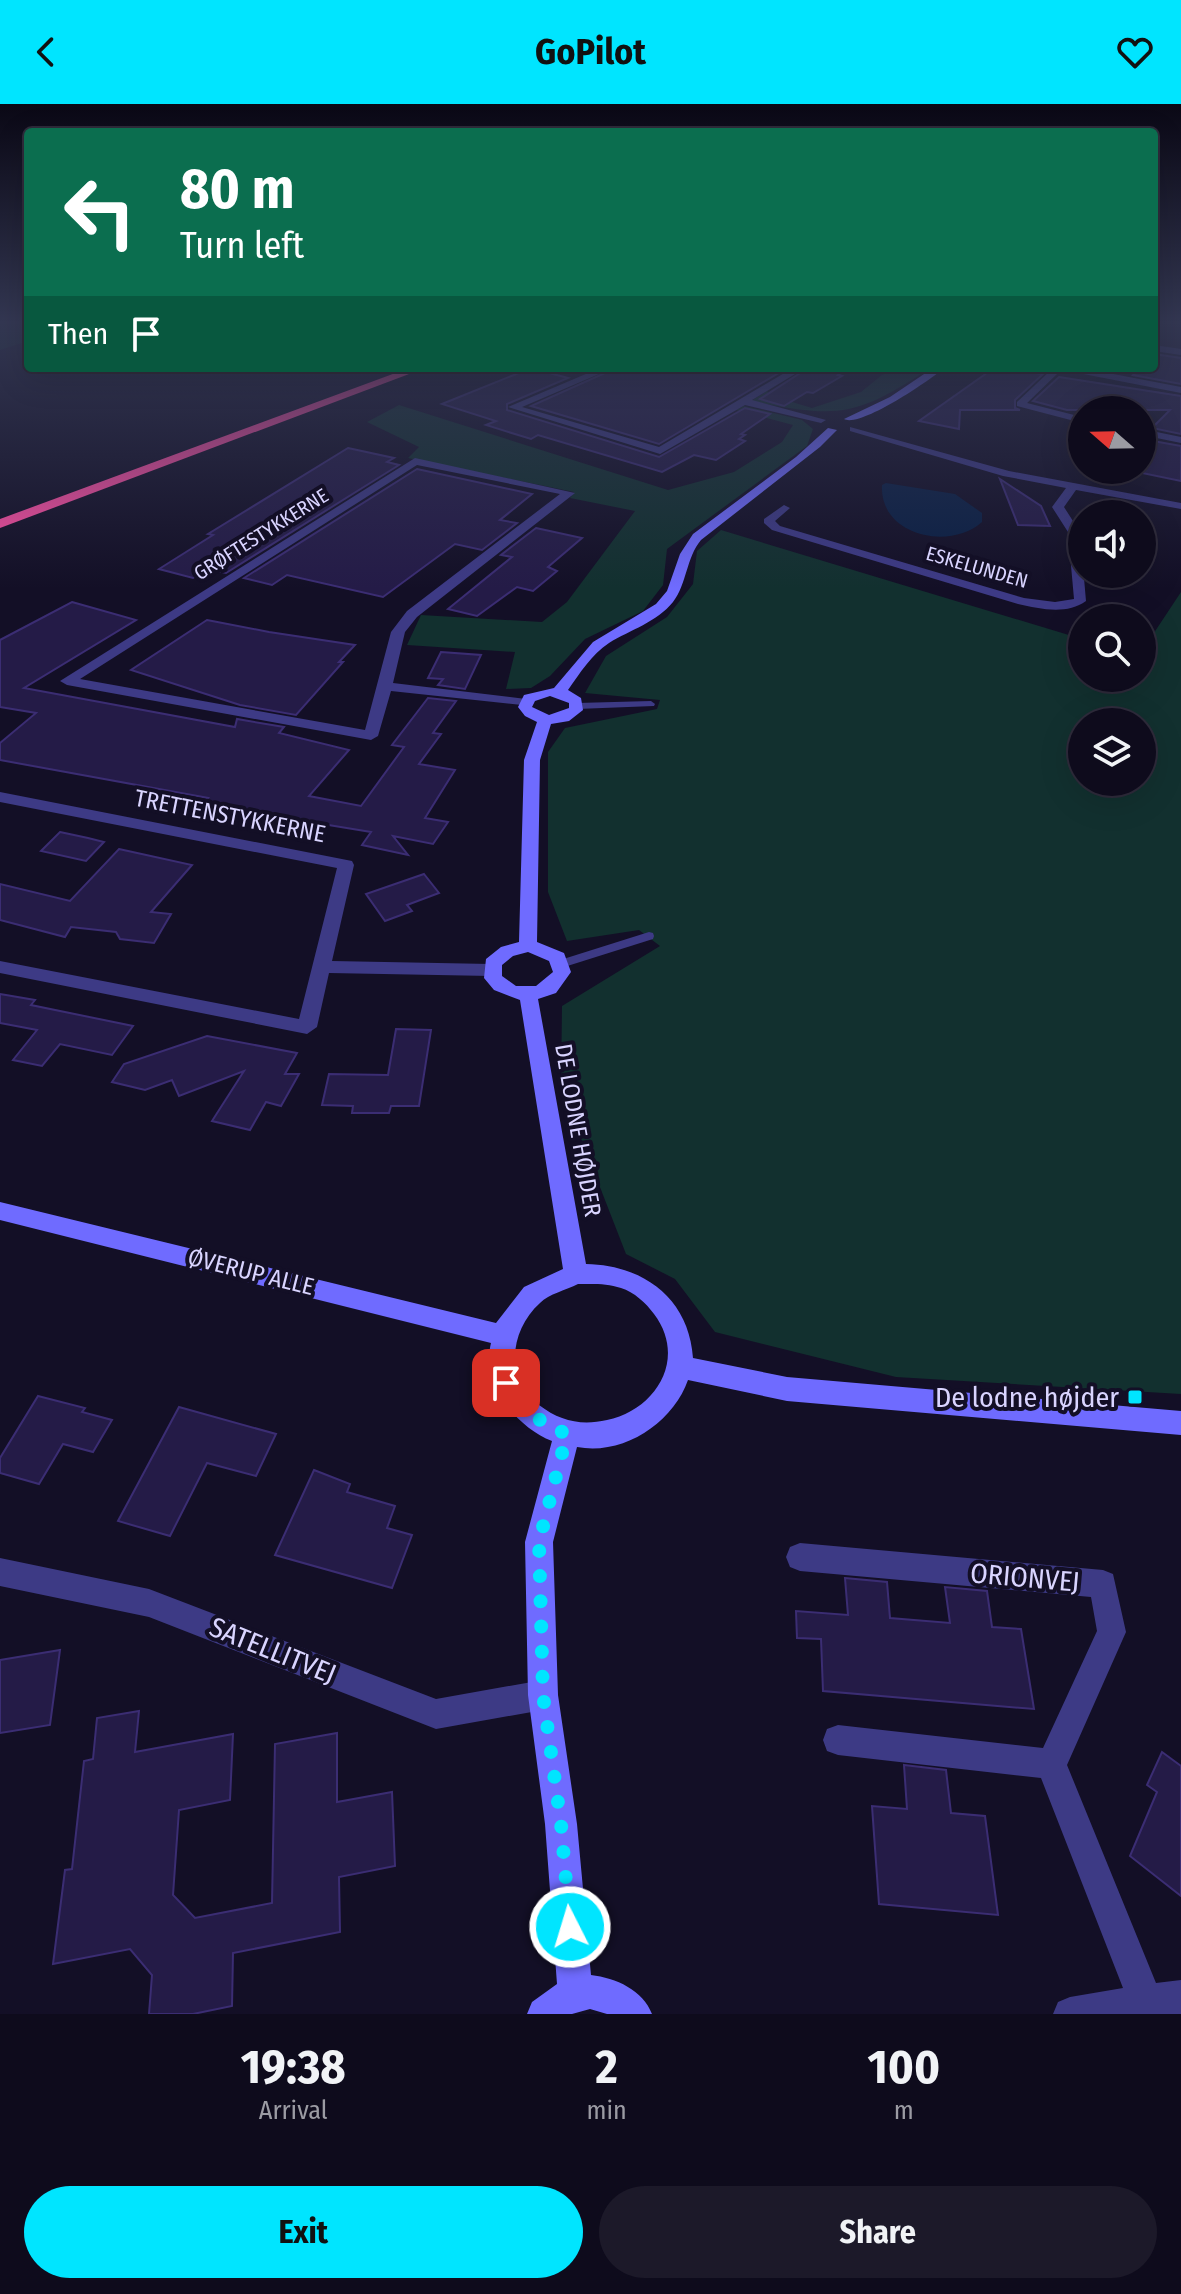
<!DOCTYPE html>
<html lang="en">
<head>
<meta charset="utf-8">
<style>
  :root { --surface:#0e0b1c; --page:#1c1929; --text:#f1f3f6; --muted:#9b9ba3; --line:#2e2b3b; --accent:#00e5ff }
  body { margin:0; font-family:"Fira Sans Condensed",sans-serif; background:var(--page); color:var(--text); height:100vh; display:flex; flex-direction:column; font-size:30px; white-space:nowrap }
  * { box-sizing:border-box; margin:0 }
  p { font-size:26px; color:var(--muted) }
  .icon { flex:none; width:44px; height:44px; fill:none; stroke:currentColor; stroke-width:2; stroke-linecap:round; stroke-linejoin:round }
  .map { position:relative; height:1910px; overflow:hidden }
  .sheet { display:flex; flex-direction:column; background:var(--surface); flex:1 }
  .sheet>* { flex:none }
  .guide { position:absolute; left:24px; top:24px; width:1134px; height:244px; border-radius:8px; box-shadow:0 8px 32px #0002,0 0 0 2px var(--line); background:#0b6e4f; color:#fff; overflow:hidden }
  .needle { width:52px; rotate:290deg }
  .fabs { position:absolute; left:1068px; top:292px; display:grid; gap:16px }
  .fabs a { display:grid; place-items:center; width:88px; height:88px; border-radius:50%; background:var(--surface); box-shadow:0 8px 32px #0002,0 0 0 2px var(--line); font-size:40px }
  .pin { position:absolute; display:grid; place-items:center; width:68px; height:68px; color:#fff; margin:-34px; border-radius:16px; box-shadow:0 4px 12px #0006 }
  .me { position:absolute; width:88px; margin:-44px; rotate:355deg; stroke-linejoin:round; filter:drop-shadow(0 0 6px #0008) }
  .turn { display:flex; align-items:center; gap:28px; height:168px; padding:0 24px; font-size:36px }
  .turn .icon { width:104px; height:104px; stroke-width:2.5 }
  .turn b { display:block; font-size:56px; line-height:68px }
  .then { display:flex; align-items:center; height:76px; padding:0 24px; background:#0003; gap:16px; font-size:30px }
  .eta { display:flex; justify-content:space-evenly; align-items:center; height:136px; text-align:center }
  .eta b { font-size:48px; font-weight:700; line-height:56px }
  .cta { display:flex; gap:16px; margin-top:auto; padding:16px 24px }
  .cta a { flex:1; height:92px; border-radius:48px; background:var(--accent); color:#111; font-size:32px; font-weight:700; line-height:92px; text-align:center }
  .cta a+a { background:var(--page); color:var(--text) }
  header { display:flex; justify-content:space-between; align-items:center; height:104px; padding:0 24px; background:var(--accent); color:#111; font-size:36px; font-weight:700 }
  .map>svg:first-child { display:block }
  .green { fill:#12302f; fill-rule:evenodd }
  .water { fill:#0a1f44 }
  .building { fill:#241b47; stroke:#3b2d73; stroke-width:2 }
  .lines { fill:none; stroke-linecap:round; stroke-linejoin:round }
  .lane { fill:#3d3a85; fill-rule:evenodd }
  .street { fill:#3d3a85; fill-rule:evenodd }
  .secondary { fill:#6f6bff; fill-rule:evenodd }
  .highway { fill:#ff4fa3; fill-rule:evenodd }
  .route { stroke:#00e5ff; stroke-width:14; stroke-dasharray:0 25.2 }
  .poi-dot { fill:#00e5ff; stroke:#130f26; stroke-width:3 }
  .labels { text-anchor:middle; stroke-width:8; stroke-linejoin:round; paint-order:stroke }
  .far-street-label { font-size:20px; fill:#d9d4ff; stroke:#130f26 }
  .street-label { font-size:24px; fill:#d9d4ff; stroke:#130f26 }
  .near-poi-label { font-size:28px; fill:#d9d4ff; stroke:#130f26; text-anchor:end }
  .near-street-label { font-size:28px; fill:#d9d4ff; stroke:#130f26 }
</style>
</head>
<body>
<header><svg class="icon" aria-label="back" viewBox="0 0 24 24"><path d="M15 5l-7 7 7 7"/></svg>GoPilot<svg class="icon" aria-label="heart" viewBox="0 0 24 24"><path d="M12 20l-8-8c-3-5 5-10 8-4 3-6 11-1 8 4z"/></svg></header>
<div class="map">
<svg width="1181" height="1910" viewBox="0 0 1181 1910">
  <rect width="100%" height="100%" fill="#130f26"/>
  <g class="green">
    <path d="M0,218H28V237L0,246Z"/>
    <path d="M899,264H930C855,314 838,314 751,297L767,287L772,292L812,304L861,288L882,271Z"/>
    <path d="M399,301L668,386L734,368L782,338L793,321L736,306L744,302L802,316L813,325L807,342L667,445L663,481L643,507L585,535L550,572L531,584L506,585L515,548L407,541L421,511L542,518L567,498L635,407L570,394L574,388L408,354L419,343L367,318Z"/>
    <path d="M721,426L1082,535V574H1142V547L1181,488V1290L896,1273L715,1228L675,1175L626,1150L561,983L562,902L660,842L639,826L567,837L548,788V648L565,624L657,605L660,596L585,589L606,552L667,513L693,480L697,447ZM1082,618H1142V678H1082Z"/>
  </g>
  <path class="water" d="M886,379L955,390L982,409V418C950,447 879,432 882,381Z"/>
  <g class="building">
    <path d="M1154,250L1181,254V280L1133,271L1140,264H1154Z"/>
    <path d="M531,264L568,274L507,300V306L659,353L745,304L770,310L741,330L745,331L739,335L745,337L716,356L694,351L662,368L538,331L531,335L486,321L496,317L442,300Z"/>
    <path d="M616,264H787L659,340L531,302Z"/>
    <path d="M808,264H849L838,271L842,272L813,289L807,288L784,302L760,295Z"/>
    <path d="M994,264L1043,270L1015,296V304L1020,306H960L959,325L919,317Z"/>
    <path d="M1059,273L1181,292V330L1152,324L1170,306H1067L1033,297Z"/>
    <path d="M1142,335L1181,342V377L1142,369Z"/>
    <path d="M348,344L394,354L387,358L399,361L226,469L207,465L193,474L159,465L213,431L208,430Z"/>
    <path d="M417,365L532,390L500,416L517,419L482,446L455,440L383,493L287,471L272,481L244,474Z"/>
    <path d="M1000,375L1041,402L1050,422L1018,421Z"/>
    <path d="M536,424L582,434L548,463L557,467L533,487L517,483L477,512L448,505L512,453L501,451Z"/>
    <path d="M72,498L136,516L24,584L235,623L237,615L284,623L279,629L349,646L309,692L361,702L404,643L392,641L428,594L456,597L433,629L441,630L419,660L455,666L425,714L448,718L433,740L393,732L408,751L362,741L371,728L237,706L203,699L208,694L0,656V639L36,609L0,603V536Z"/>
    <path d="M207,516L269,528L355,541L339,558H343L296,611L240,601L131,566Z"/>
    <path d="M441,548L481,551L465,585L438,581L443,575L428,574Z"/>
    <path d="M60,728L88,734L104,738L86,757L41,747Z"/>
    <path d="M119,745L192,761L151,808L171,810L154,839L120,835L116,828L71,823L65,833L0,816V780L70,797Z"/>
    <path d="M424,770L439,789L407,801L412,807L385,817L366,790Z"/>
    <path d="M0,890L35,896L31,901L133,922L112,951L60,940L42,962L13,956L37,926L0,919Z"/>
    <path d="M396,925L431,926L419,1002H391L389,1009H352L353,1002L322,1001L329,970L388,971Z"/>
    <path d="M207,932L297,949L285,970H299L281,1002L266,998L250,1026L212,1017L244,967L179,992L172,976L145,986L112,978L124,960Z"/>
    <path d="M38,1292L85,1304L82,1308L112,1316L93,1348L63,1340L39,1380L0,1369V1354Z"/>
    <path d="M179,1303L276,1330L256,1372L207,1359L170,1432L118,1417Z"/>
    <path d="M314,1366L350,1380L347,1388L395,1402L387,1424L412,1431L392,1484L275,1451Z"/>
    <path d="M845,1474L887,1478L890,1514L950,1519L945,1483L987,1487L992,1523L1021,1525L1034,1605L823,1587L821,1535L797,1534L796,1507L848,1511Z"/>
    <path d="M60,1546L50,1621L0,1629V1556Z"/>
    <path d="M139,1607L135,1648L233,1630L230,1696L179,1706L173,1791L195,1814L272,1799L275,1640L337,1629V1698L392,1688L395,1762L339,1773L340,1828L233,1849L232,1902L193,1910H149L152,1871L130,1845L53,1860L65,1766L72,1765L84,1657L93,1655L97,1614Z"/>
    <path d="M1162,1648L1181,1662V1792L1130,1752L1157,1688L1147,1681Z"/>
    <path d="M904,1661L946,1666L951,1709L985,1712L998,1811L879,1800L872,1702L907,1705Z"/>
  </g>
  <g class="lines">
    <g class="lane">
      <path d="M651,597L655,600L654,602L577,605L573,602L577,599Z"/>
      <path d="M649,828L653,829L654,832L653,835L561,864L555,860L557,857Z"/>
    </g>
    <g class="street">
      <path d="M1154,241L1181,245V251L1154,247Z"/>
      <path d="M600,264H613L522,303L659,343L793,264H805L752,296L826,316L821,319L745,301L660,350L508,303Z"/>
      <path d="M1058,264H1082L1181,283V289L1068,267L1057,270L1027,299L1082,313V319L1017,302V298L1051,266Z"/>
      <path d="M850,323L1009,367L1181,399V405L1076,386L1064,403L1080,428L1086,497C1067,511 1040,505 1018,500L772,426L764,419V415L784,401L790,404L775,417L780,422L1024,494L1055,498L1074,495L1068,428L1052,403L1066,384L1003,372L850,327Z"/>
      <path d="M1142,325L1181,333V339L1142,331Z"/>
      <path d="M415,354L575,389L417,513L405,528L393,579L526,595L531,596V602L391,587L378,632L371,636L67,581L60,577ZM417,361L560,390L407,507L391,528L365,626L80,575Z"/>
      <path d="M0,688L352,757L354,761L332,857L491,860L500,866L491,872L329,869L317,923L307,930L0,869V857L299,915L337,764L0,698Z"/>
      <path d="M800,1439L1103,1466L1113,1470L1126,1528L1067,1661L1156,1879L1181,1876V1910H1053L1058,1898L1070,1893L1123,1884L1041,1674L838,1651L827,1647L823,1636L827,1625L838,1621L1043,1644L1097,1527L1091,1493L800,1467L790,1463L786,1453L790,1443Z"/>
      <path d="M0,1454L149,1485L436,1595L543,1576L554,1580L558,1591L554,1602L543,1606L436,1625L149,1513L0,1482Z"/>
    </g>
    <g class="secondary">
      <path d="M933,264H944C929,277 860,324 844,315L890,293Z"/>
      <path d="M828,324L837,326L820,343L701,436C686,454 687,480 673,498C657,518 630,526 609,539C591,551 580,569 568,586L581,594L583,606L569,617L551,620L540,656L537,838L564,849L571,868L556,889L538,895L586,1160C643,1161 689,1194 693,1254L787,1273L1181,1307V1331L787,1297L688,1276C673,1319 623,1352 577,1343L553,1438L558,1591L577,1720L591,1871C616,1874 643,1886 652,1910H607L590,1905L572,1910H527L532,1898L557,1880L545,1720L528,1591L525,1438L552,1337C516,1323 481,1279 491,1239L0,1116V1098L496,1219L524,1183L563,1165L520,896L494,886L484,874L486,855L501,843L519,838L524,656L537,618L525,612L518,603L524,591L554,584L593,538L656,500L667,487L680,450L693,430L796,353ZM550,592L569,599V604L549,611L532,603L535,597ZM528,848L549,857L553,868L536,882H516L502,872V861L513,852ZM578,1180C592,1180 607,1179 621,1184C634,1188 646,1199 654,1210C688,1255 655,1306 607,1316C581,1322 560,1317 539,1301C504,1274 510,1226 540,1199C549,1190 566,1186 578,1180Z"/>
    </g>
    <path class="highway" d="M409,264H425L0,424V415Z"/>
  </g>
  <linearGradient id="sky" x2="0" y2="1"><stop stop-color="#0a0815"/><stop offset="0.45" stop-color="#333752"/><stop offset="1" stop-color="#333752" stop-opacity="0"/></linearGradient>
  <rect width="1181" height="485" fill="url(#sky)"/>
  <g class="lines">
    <path class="route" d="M506,1279C522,1305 538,1318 567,1330L539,1438L543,1591L561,1720L570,1823"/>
  </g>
  <rect class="poi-dot" x="1127" y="1285" width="16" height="16" rx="4"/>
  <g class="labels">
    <g class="far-street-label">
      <text transform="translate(261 430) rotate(-32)" y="7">GRØFTESTYKKERNE</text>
      <text transform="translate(977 463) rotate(16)" y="7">ESKELUNDEN</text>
    </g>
    <g class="street-label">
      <text transform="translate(230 712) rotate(11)" y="8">TRETTENSTYKKERNE</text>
      <text transform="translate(578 1026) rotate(80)" y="8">DE LODNE HØJDER</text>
      <text transform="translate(251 1168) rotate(14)" y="8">ØVERUP ALLE</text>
    </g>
    <g class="near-poi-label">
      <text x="1119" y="1303">De lodne højder</text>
    </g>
    <g class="near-street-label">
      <text transform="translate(1025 1473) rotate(5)" y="10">ORIONVEJ</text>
      <text transform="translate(273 1546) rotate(22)" y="10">SATELLITVEJ</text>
    </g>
  </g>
</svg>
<div class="fabs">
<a><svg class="needle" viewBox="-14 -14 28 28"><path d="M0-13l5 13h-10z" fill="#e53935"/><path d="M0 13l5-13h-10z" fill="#9b9ba3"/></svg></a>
<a><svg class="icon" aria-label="sound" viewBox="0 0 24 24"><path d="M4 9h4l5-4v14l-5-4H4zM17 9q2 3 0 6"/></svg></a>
<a><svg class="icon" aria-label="search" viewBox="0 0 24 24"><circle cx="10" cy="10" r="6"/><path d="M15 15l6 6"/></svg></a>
<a><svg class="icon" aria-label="layers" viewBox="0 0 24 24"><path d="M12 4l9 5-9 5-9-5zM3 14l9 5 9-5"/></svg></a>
</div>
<div class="pin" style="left:506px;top:1279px;background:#d93025"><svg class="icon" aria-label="arrive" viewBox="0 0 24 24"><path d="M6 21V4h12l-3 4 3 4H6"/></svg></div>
<svg class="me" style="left:570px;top:1823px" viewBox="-20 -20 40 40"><circle r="17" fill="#00e5ff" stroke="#fff" stroke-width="3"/><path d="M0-11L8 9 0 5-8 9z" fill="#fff"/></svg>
<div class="guide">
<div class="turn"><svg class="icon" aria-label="left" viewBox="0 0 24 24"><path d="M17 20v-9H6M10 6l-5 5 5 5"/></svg><div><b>80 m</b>Turn left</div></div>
<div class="then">Then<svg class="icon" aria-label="arrive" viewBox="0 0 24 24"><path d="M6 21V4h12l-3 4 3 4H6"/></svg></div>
</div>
</div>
<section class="sheet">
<div class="eta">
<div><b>19:38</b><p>Arrival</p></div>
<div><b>2</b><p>min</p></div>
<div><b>100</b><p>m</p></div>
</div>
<div class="cta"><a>Exit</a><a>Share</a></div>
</section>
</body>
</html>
